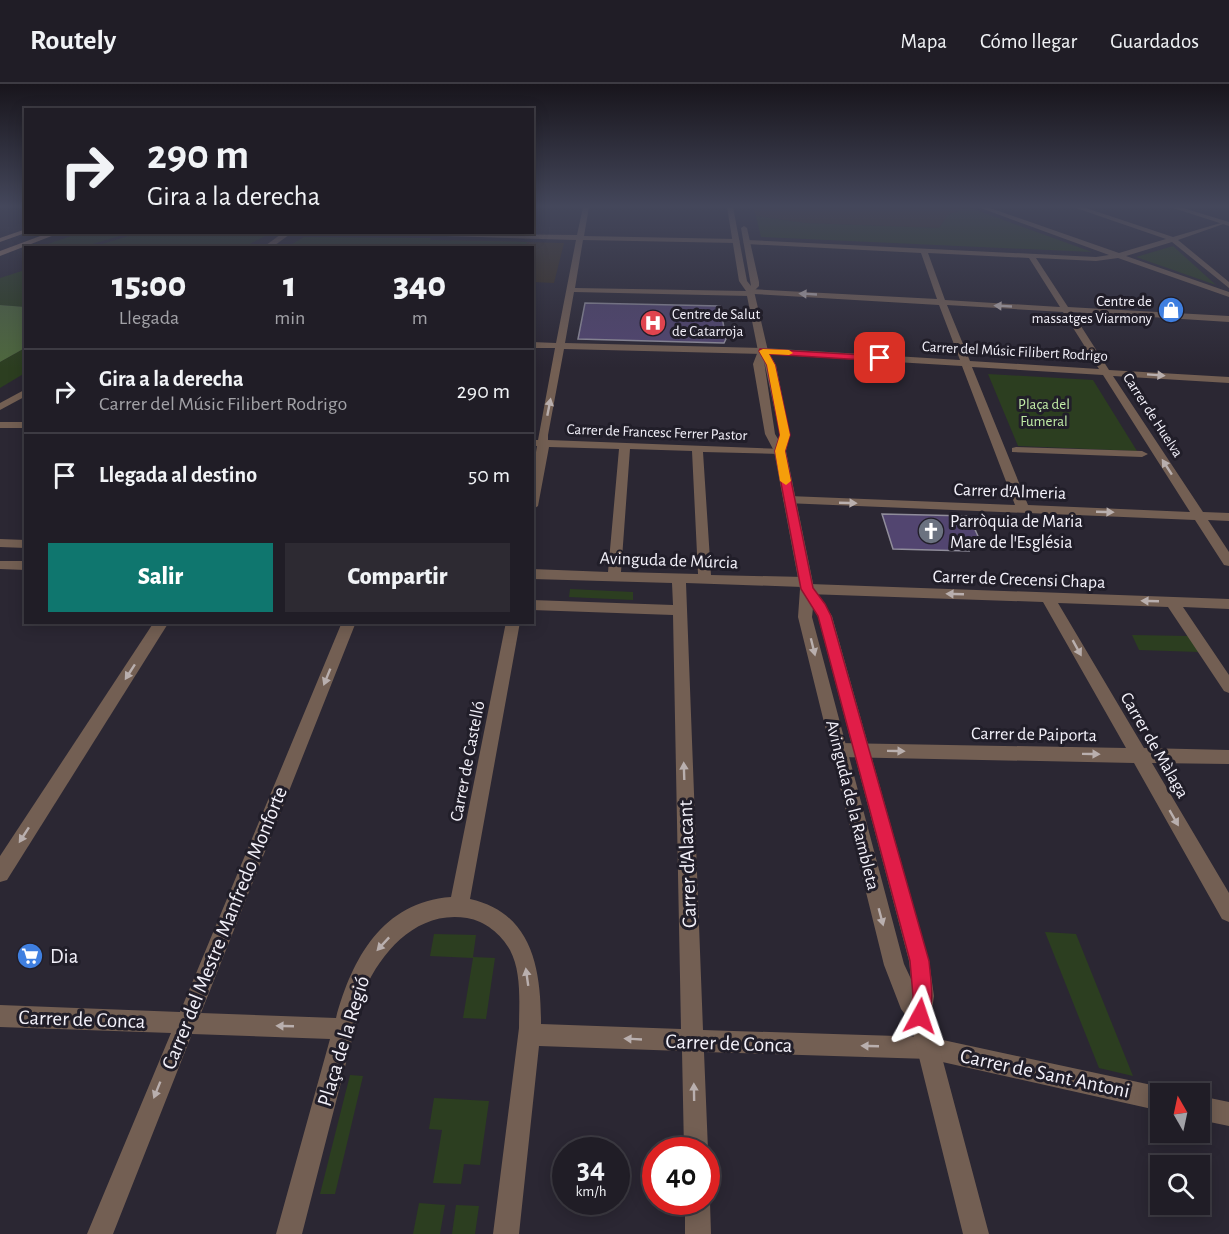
<!DOCTYPE html>
<html lang="es">
<head>
<meta charset="utf-8">
<style>
  :root { --surface:#201d26; --page:#2d2a32; --text:#f1f3f6; --muted:#a2a2a7; --line:#3d3b43; --accent:#0f766e }
  body { margin:0; font-family:"Alegreya Sans",sans-serif; background:var(--page); color:var(--text); height:100vh; display:flex; flex-direction:column; font-size:22px; white-space:nowrap }
  * { box-sizing:border-box; margin:0 }
  p { font-size:20px; color:var(--muted) }
  .icon { flex:none; width:33px; height:33px; fill:none; stroke:currentColor; stroke-width:2; stroke-linecap:round; stroke-linejoin:round }
  .map { position:relative; flex:1; overflow:hidden }
  .drawer { position:absolute; left:24px; top:162px; width:510px; height:378px; display:flex; flex-direction:column; background:var(--surface); border-radius:0px; box-shadow:0 3px 15px #0003,0 0 0 2px var(--line) }
  .drawer>* { flex:none }
  .banner { position:absolute; left:24px; top:24px; width:510px; height:126px; border-radius:0px; box-shadow:0 3px 15px #0003,0 0 0 2px var(--line); background:#201d26; color:var(--text); overflow:hidden }
  .needle { width:39px; rotate:351deg }
  .fabs { position:absolute; left:1150px; top:999px; display:grid; gap:12px }
  .fabs a { display:grid; place-items:center; width:60px; height:60px; border-radius:0px; background:var(--surface); box-shadow:0 3px 15px #0003,0 0 0 2px var(--line); font-size:30px }
  .speed { position:absolute; left:552px; top:1053px; display:flex; gap:12px; font-size:30px; font-weight:700; text-align:center }
  .speed>* { display:grid; place-content:center; width:78px; height:78px; border-radius:50%; background:var(--surface); box-shadow:0 3px 15px #0003,0 0 0 2px var(--line); line-height:1 }
  .speed small { font-size:15px; font-weight:400 }
  .speed .limit { border:9px solid #d22; background:#fff; color:#111 }
  .pin { position:absolute; display:grid; place-items:center; width:51px; height:51px; color:#fff; margin:-26px; border-radius:12px; box-shadow:0 3px 9px #0006 }
  .me { position:absolute; width:66px; margin:-33px; rotate:5deg; stroke-linejoin:round; filter:drop-shadow(0 0 4px #0008) }
  .turn { display:flex; align-items:center; gap:21px; height:126px; padding:0 24px; font-size:27px }
  .turn .icon { width:78px; height:78px; stroke-width:2.5 }
  .turn b { display:block; font-size:42px; line-height:51px }
  .eta { display:flex; justify-content:space-evenly; align-items:center; height:102px; text-align:center }
  .eta b { font-size:36px; font-weight:800; line-height:42px }
  .button { display:flex; gap:12px; margin-top:auto; padding:12px 24px }
  .button a { flex:1; height:69px; border-radius:0px; background:var(--accent); color:#fff; font-size:24px; font-weight:800; line-height:69px; text-align:center }
  .button a+a { background:var(--page); color:var(--text) }
  ul { padding:0; list-style:none }
  li { display:flex; align-items:center; gap:18px; height:84px; padding:0 24px; border-top:2px solid var(--line) }
  li div { flex:1 }
  li b { display:block; font-size:22px }
  li em { font-style:normal }
  header { display:flex; align-items:center; gap:36px; box-sizing:border-box; height:84px; padding:0 30px; background:var(--surface); border-bottom:2px solid var(--line) }
  header strong { font-size:28px }
  nav { display:flex; gap:33px; margin-inline-start:auto; font-size:21px }
  .map>svg:first-child { display:block }
  .education { fill:#3a2f20 }
  .green { fill:#2c3e20 }
  .forest { fill:#4e683d }
  .building { fill:#524570; stroke:#908d9b; stroke-width:1.5 }
  .lines { fill:none; stroke-linecap:round; stroke-linejoin:round }
  .pedestrian { fill:#735f53; fill-rule:evenodd }
  .minor { fill:#735f53; fill-rule:evenodd }
  .tertiary { fill:#735f53; fill-rule:evenodd }
  .secondary { fill:#9c7c69; fill-rule:evenodd }
  .oneway { fill:#b9afae }
  .route { fill:#e11d48; stroke:#92132f; stroke-width:1.5 }
  .slow { fill:#f59e0b }
  .labels { text-anchor:middle; stroke-width:6; stroke-linejoin:round; paint-order:stroke }
  .far-poi-label { font-size:15px; fill:#f2f0f9; stroke:#211e29; text-anchor:end }
  .far-street-label { font-size:15px; fill:#f2f0f9; stroke:#211e29 }
  .far-park-label { font-size:15px; fill:#c0eba6; stroke:#211e29 }
  .street-label { font-size:18px; fill:#f2f0f9; stroke:#211e29 }
  .poi-label { font-size:18px; fill:#f2f0f9; stroke:#211e29; text-anchor:start }
  .near-street-label { font-size:21px; fill:#f2f0f9; stroke:#211e29 }
  .near-poi-label { font-size:21px; fill:#f2f0f9; stroke:#211e29; text-anchor:start }
</style>
</head>
<body>
<header>
<strong>Routely</strong>
<nav><a>Mapa</a><a>Cómo llegar</a><a>Guardados</a></nav>
</header>
<div class="map">
<svg width="1229" height="1150" viewBox="0 0 1229 1150">
  <rect width="100%" height="100%" fill="#2b2733"/>
  <g class="education">
    <path d="M753,123H968L948,131L939,144L805,139L756,132Z"/>
    <path d="M451,156L564,159L554,199L533,198L532,164H446Z"/>
  </g>
  <g class="green">
    <path d="M968,123L1092,168L761,153L756,132L805,139L939,144L948,131Z"/>
    <path d="M80,149V148L129,149L83,163H39Z"/>
    <path d="M138,149V148L271,149L244,163H93Z"/>
    <path d="M304,153L431,154L430,156L527,158L525,164L287,163Z"/>
    <path d="M1173,162L1216,201L1136,173Z"/>
    <path d="M25,186V223L0,221V194Z"/>
    <path d="M25,264V289L0,304V278Z"/>
    <path d="M988,290L1093,296L1137,367L1018,362Z"/>
    <path d="M570,505L633,508V516L569,513Z"/>
    <path d="M1132,551L1188,552L1199,568L1139,566Z"/>
    <path d="M1045,848L1076,850L1133,992L1099,984Z"/>
    <path d="M434,850L476,851L473,873L495,874L486,935L463,934L473,874L430,872Z"/>
    <path d="M350,991L363,992L335,1110H320Z"/>
    <path d="M434,1014L489,1017L480,1081L464,1080L461,1100L433,1099L442,1046L429,1045Z"/>
    <path d="M419,1119L445,1121L440,1150H413Z"/>
    <path d="M456,1121L479,1122L475,1150H452Z"/>
  </g>
  <path class="forest" d="M0,221L26,223L25,264L0,278Z"/>
  <g class="building">
    <path d="M585,219L720,222L726,255L724,259L578,255Z"/>
    <path d="M882,430L969,432L981,459H965L969,467L893,465Z"/>
  </g>
  <g class="lines">
    <path class="pedestrian" d="M1016,363L1142,367L1148,370L1142,373L1012,368V364Z"/>
    <g class="minor">
      <path d="M583,123H589L584,152L736,155L740,157L736,159L583,156L575,204L746,207L750,205L937,215L921,169L747,160L743,158L747,156L1096,173L1109,171L978,123H987L1119,169L1166,155L1073,123H1083L1173,153L1224,138H1229L1178,156L1229,198V204L1172,158L1126,172L1229,208V213L1118,174L1096,177L1036,174L1068,223L1229,232V238L1072,228L1109,286L1229,293V299L1113,292L1203,428L1229,429V437L1208,436L1229,468V482L1224,481L1195,436L785,419L783,416L789,412L1015,421L962,282L763,270L564,265L548,351V356L784,365V369L780,370L703,368L711,491L805,493L810,495V500L1229,515V525L1183,523L1229,591V609L1224,607L1168,523L1058,519L1144,664L1229,666V680L1152,679L1229,809V838L1222,835L1134,679L838,673L832,671L830,666L832,661L838,659L1126,664L1043,518L807,510L802,508V503L686,499L703,946L929,953L1161,1003L1170,1010H1161V1027L929,975L704,968L708,1066L706,1070V1066H684L682,967L539,962L519,1150H493L519,944C519,919 522,889 510,866C501,850 485,837 467,834C419,826 383,865 365,905L302,1150H276L330,955L192,950L113,1150H87L171,949L0,943V921L180,928L342,538H356L201,929L336,934C352,875 382,818 451,813L506,538H520L470,815C533,829 541,886 541,940L681,945L673,531L532,526V516L673,521L672,499L532,495V485L608,488L619,365L549,363L538,422L532,426V393L537,362H532V356H538L555,264H532V258L556,259L576,156L314,148L577,151ZM928,169L1029,174L1060,223L945,216ZM574,208L750,212L754,210L939,221L960,276L763,264L565,259ZM947,221L1063,228L1099,285L970,277ZM972,283L1103,291L1190,428L1028,421ZM630,365L692,367L698,490L621,488Z"/>
      <rect x="0" y="338" width="26" height="6"/>
      <path d="M0,455L26,456V464L0,463Z"/>
      <path d="M0,477H26V486L0,485Z"/>
      <path d="M154,538H169L7,796L0,798V772Z"/>
      <path d="M1200,1012L1229,1018V1042L1200,1036Z"/>
      <path d="M706,1111L710,1118L711,1150H685V1118H706Z"/>
    </g>
    <g class="tertiary">
      <path d="M727,123H733L747,197L751,202L741,144L744,142L747,144L759,198V202L754,207L768,267L776,281L790,351L786,367L814,504L832,532L929,877L934,912L931,932L989,1150H963L910,937L901,925L884,881L798,533L800,505L774,367L765,350L753,280L758,267L746,207L739,197ZM764,277L780,351L778,355L775,350ZM813,524L818,533L909,877L911,895L904,880L812,533Z"/>
      <path d="M1170,123H1180L1229,138V142Z"/>
      <path d="M284,148H293L271,164H262Z"/>
      <path d="M26,305V312L0,326V319Z"/>
    </g>
    <g class="secondary">
      <path d="M26,145V148H28L0,158V154Z"/>
      <path d="M51,148H62L0,172V167Z"/>
    </g>
  </g>
  <defs><path id="oneway-solid" d="M-6-.8H1V-3.2L6.5 0L1 3.2V.8H-6Z" transform="scale(1.5)"/></defs>
  <g class="oneway">
    <use href="#oneway-solid" transform="translate(808 210) rotate(-177)"/>
    <use href="#oneway-solid" transform="translate(1003 222) rotate(-177)"/>
    <use href="#oneway-solid" transform="translate(1156 291) rotate(4)"/>
    <use href="#oneway-solid" transform="translate(549 323) rotate(-79)"/>
    <use href="#oneway-solid" transform="translate(1167 383) rotate(-123)"/>
    <use href="#oneway-solid" transform="translate(848 419) rotate(2)"/>
    <use href="#oneway-solid" transform="translate(1105 428) rotate(2)"/>
    <use href="#oneway-solid" transform="translate(955 510) rotate(-178)"/>
    <use href="#oneway-solid" transform="translate(1150 517) rotate(-178)"/>
    <use href="#oneway-solid" transform="translate(813 563) rotate(76)"/>
    <use href="#oneway-solid" transform="translate(1077 564) rotate(61)"/>
    <use href="#oneway-solid" transform="translate(130 588) rotate(123)"/>
    <use href="#oneway-solid" transform="translate(327 593) rotate(112)"/>
    <use href="#oneway-solid" transform="translate(896 667) rotate(1)"/>
    <use href="#oneway-solid" transform="translate(1091 670) rotate(1)"/>
    <use href="#oneway-solid" transform="translate(684 687) rotate(-92)"/>
    <use href="#oneway-solid" transform="translate(1174 734) rotate(60)"/>
    <use href="#oneway-solid" transform="translate(24 751) rotate(123)"/>
    <use href="#oneway-solid" transform="translate(881 833) rotate(75)"/>
    <use href="#oneway-solid" transform="translate(383 860) rotate(133)"/>
    <use href="#oneway-solid" transform="translate(527 893) rotate(-98)"/>
    <use href="#oneway-solid" transform="translate(285 942) rotate(-178)"/>
    <use href="#oneway-solid" transform="translate(633 955) rotate(-177)"/>
    <use href="#oneway-solid" transform="translate(870 962) rotate(-178)"/>
    <use href="#oneway-solid" transform="translate(157 1006) rotate(112)"/>
    <use href="#oneway-solid" transform="translate(694 1008) rotate(-91)"/>
  </g>
  <linearGradient id="sky" x2="0" y2="1"><stop stop-color="#18151c"/><stop offset="0.43" stop-color="#44475b"/><stop offset="1" stop-color="#44475b" stop-opacity="0"/></linearGradient>
  <rect width="1229" height="284" fill="url(#sky)"/>
  <path class="route" d="M760,265L880,272L884,274L880,277L769,270L775,281L790,351L785,367L813,504L825,520L831,532L929,877C931,898 935,919 927,939L920,942L913,939L910,932L913,912L910,877L818,532L801,505L775,367L780,351L767,281L759,267Z"/>
  <path class="slow" d="M763,265L789,266L793,269L789,271L769,270L775,281L790,351L785,367L791,397L786,401L780,397L775,367L780,351L767,281L759,267Z"/>
  <defs>
    <g id="shop-disc" transform="scale(1.35)"><circle r="9.5" fill="#3f7fe0" stroke="#211e29"/><path d="M-5-2.5h2.3a2.7 3.5 0 0 1 5.4 0H5L5.5 6h-11ZM-1.5-2.5h3a1.5 2.3 0 0 0-3 0Z" fill="#fff"/></g>
    <g id="hospital-disc" transform="scale(1.35)"><circle r="9.5" fill="#e0444e" stroke="#211e29"/><path d="M-5-5h3v3.5h4V-5h3V5h-3V1.5h-4V5h-3Z" fill="#fff"/></g>
    <g id="church-disc" transform="scale(1.35)"><circle r="9.5" fill="#6b7280" stroke="#211e29"/><path d="M-1.2-6h2.4v3.5h3.3v2.4h-3.3V6h-2.4V-.1h-3.3v-2.4h3.3Z" fill="#fff"/></g>
    <g id="supermarket-disc" transform="scale(1.35)"><circle r="9.5" fill="#3f7fe0" stroke="#211e29"/><path d="M-6-5.5h2.5l.6 2H6L4.5 2H-2.5L-4.4-4H-6ZM-1.5 3.2a1.3 1.3 0 1 0 .1 0ZM3 3.2a1.3 1.3 0 1 0 .1 0Z" fill="#fff"/></g>
  </defs>
  <g fill-rule="evenodd">
    <use href="#shop-disc" x="1171" y="226"/>
    <use href="#hospital-disc" x="653" y="239"/>
    <use href="#church-disc" x="931" y="447"/>
    <use href="#supermarket-disc" x="30" y="872"/>
  </g>
  <g class="labels">
    <g class="far-poi-label">
      <text x="1152" y="222">Centre de<tspan x="1152" dy="17">massatges Viarmony</tspan></text>
      <text x="672" y="235" text-anchor="start">Centre de Salut<tspan x="672" dy="17">de Catarroja</tspan></text>
    </g>
    <g class="far-street-label">
      <text transform="translate(1015 267) rotate(3)" y="5">Carrer del Músic Filibert Rodrigo</text>
      <text transform="translate(1153 331) rotate(57)" y="5">Carrer de Huelva</text>
      <text transform="translate(657 348) rotate(2)" y="5">Carrer de Francesc Ferrer Pastor</text>
    </g>
    <g class="far-park-label">
      <text x="1044" y="325">Plaça del<tspan x="1044" dy="17">Fumeral</tspan></text>
    </g>
    <g class="street-label">
      <text transform="translate(1010 407) rotate(2)" y="6">Carrer d'Almeria</text>
      <text transform="translate(669 476) rotate(2)" y="6">Avinguda de Múrcia</text>
      <text transform="translate(1019 495) rotate(2)" y="6">Carrer de Crecensi Chapa</text>
      <text transform="translate(1034 650) rotate(1)" y="6">Carrer de Paiporta</text>
      <text transform="translate(1155 661) rotate(60)" y="6">Carrer de Màlaga</text>
      <text transform="translate(467 677) rotate(-79)" y="6">Carrer de Castelló</text>
      <text transform="translate(853 721) rotate(76)" y="6">Avinguda de la Rambleta</text>
    </g>
    <g class="poi-label">
      <text x="950" y="443">Parròquia de Maria<tspan x="950" dy="21">Mare de l'Església</tspan></text>
    </g>
    <g class="near-street-label">
      <text transform="translate(687 780) rotate(-92)" y="7">Carrer d'Alacant</text>
      <text transform="translate(224 844) rotate(-68)" y="7">Carrer del Mestre Manfredo Monforte</text>
      <text transform="translate(82 935) rotate(2)" y="7">Carrer de Conca</text>
      <text transform="translate(343 957) rotate(-73)" y="7">Plaça de la Regió</text>
      <text transform="translate(729 959) rotate(2)" y="7">Carrer de Conca</text>
      <text transform="translate(1045 989) rotate(12)" y="7">Carrer de Sant Antoni</text>
    </g>
    <g class="near-poi-label">
      <text x="50" y="879">Dia</text>
    </g>
  </g>
</svg>
<div class="fabs">
<a><svg class="needle" viewBox="-14 -14 28 28"><path d="M0-13l5 13h-10z" fill="#e53935"/><path d="M0 13l5-13h-10z" fill="#a2a2a7"/></svg></a>
<a><svg class="icon" aria-label="search" viewBox="0 0 24 24"><circle cx="10" cy="10" r="6"/><path d="M15 15l6 6"/></svg></a>
</div>
<div class="speed"><div>34<small>km/h</small></div><div class="limit">40</div></div>
<div class="pin" style="left:880px;top:274px;background:#d93025"><svg class="icon" aria-label="arrive" viewBox="0 0 24 24"><path d="M6 21V4h12l-3 4 3 4H6"/></svg></div>
<svg class="me" style="left:920px;top:932px" viewBox="-20 -20 40 40"><path d="M0-17L14 15 0 8-14 15z" fill="#e11d48" stroke="#fff" stroke-width="4"/></svg>
<div class="banner">
<div class="turn"><svg class="icon" aria-label="right" viewBox="0 0 24 24"><path d="M7 20v-9h11M14 6l5 5-5 5"/></svg><div><b>290 m</b>Gira a la derecha</div></div>
</div>
<section class="drawer">
<div class="eta">
<div><b>15:00</b><p>Llegada</p></div>
<div><b>1</b><p>min</p></div>
<div><b>340</b><p>m</p></div>
</div>
<ul>
<li><svg class="icon" aria-label="right" viewBox="0 0 24 24"><path d="M7 20v-9h11M14 6l5 5-5 5"/></svg><div><b>Gira a la derecha</b><p>Carrer del Músic Filibert Rodrigo</p></div><em>290 m</em></li>
<li><svg class="icon" aria-label="arrive" viewBox="0 0 24 24"><path d="M6 21V4h12l-3 4 3 4H6"/></svg><div><b>Llegada al destino</b></div><em>50 m</em></li>
</ul>
<div class="button"><a>Salir</a><a>Compartir</a></div>
</section>
</div>
</body>
</html>
